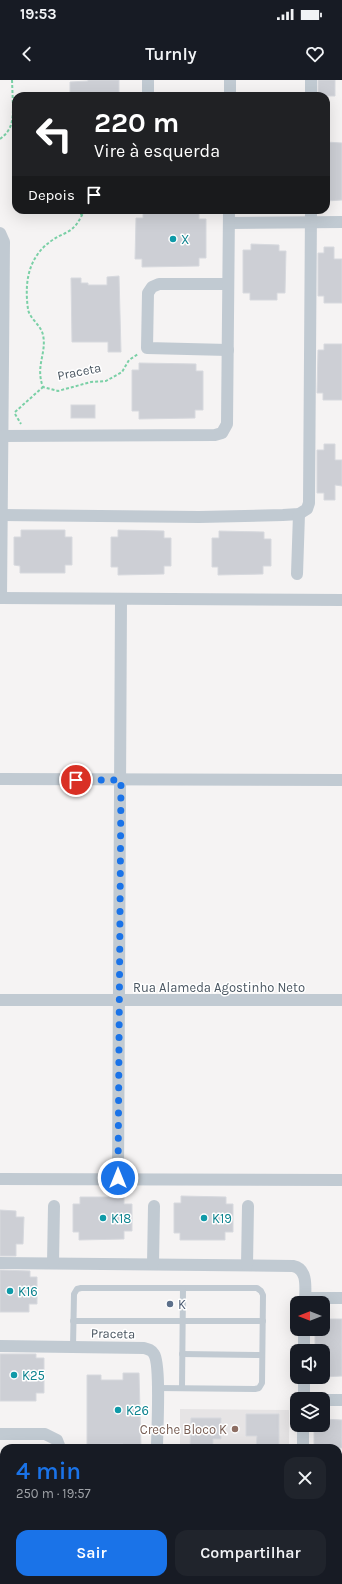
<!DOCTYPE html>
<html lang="pt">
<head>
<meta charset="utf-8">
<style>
  :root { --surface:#171b24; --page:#20242c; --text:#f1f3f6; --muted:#9ea1a6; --accent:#1a73e8 }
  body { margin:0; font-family:Karla,sans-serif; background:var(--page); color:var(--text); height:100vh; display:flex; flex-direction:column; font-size:15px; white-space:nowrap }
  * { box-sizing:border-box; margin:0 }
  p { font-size:13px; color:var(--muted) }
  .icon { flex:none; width:22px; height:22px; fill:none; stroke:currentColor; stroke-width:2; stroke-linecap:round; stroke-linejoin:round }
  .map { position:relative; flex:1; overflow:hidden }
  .panel { position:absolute; left:0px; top:1364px; width:342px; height:140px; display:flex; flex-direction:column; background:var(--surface); border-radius:12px 12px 0 0; box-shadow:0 4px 16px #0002 }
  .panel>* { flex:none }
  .top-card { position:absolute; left:12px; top:12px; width:318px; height:122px; border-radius:12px; box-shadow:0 4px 16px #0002; background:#202124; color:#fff; overflow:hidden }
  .needle { width:26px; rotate:270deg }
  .fabs { position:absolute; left:290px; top:1216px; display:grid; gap:8px }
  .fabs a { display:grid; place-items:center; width:40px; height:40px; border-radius:8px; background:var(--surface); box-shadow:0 4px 16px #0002; font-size:20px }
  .pin { position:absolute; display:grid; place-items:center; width:34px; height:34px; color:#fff; margin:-17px; border:2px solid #fff; border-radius:50%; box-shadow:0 1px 4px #0007 }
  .me { position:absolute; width:44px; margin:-22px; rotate:0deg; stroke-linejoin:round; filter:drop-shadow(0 0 3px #0008) }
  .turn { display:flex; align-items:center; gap:14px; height:84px; padding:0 16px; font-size:18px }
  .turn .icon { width:52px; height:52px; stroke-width:2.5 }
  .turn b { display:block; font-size:28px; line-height:34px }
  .then { display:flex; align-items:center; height:38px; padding:0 16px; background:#0003; gap:8px; font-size:15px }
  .round { display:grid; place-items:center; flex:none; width:42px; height:42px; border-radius:12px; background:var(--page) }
  .head { display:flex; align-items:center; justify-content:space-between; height:68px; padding:0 16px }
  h1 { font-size:24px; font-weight:600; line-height:30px; color:var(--accent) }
  .primary-button { display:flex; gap:8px; margin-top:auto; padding:8px 16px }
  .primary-button a { flex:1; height:46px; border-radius:12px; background:var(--accent); color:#fff; font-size:16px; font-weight:600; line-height:46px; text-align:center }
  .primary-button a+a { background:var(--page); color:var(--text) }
  .status { display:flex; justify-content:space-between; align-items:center; height:28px; padding:0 20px; background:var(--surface); direction:ltr }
  .status svg { height:11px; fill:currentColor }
  header { display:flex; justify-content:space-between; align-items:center; height:52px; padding:0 16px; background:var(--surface); font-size:18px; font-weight:600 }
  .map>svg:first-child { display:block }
  .education { fill:#e6e4e5 }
  .building { fill:#cdcfd5; stroke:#d7d9de }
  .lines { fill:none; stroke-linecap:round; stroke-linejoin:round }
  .path { stroke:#7ad0a6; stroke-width:2; stroke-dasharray:3 2; stroke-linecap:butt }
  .service { stroke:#c1cad2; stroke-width:6 }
  .minor { stroke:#c1cad2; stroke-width:12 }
  .route { stroke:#1a73e8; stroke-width:7; stroke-dasharray:0 12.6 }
  .culture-dot { fill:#0f9aa8; stroke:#fff; stroke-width:1.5 }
  .service-dot { fill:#5c6f8a; stroke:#fff; stroke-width:1.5 }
  .education-dot { fill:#8d6e63; stroke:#fff; stroke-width:1.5 }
  .labels { text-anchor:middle; stroke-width:3; stroke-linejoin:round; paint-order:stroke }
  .culture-label { font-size:13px; fill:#0d838f; stroke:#fff; text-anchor:start }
  .street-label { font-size:13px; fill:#4a5661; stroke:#fff }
  .service-label { font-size:13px; fill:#4e5e75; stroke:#fff; text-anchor:start }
  .education-label { font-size:13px; fill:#785e54; stroke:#fff; text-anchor:end }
</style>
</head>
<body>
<div class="status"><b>19:53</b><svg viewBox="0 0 49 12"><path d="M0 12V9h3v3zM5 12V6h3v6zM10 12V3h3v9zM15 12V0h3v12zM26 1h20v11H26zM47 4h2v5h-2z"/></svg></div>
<header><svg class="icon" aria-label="back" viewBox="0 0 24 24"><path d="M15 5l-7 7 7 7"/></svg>Turnly<svg class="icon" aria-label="heart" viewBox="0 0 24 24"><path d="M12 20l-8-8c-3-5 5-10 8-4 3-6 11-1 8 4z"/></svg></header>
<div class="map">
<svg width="342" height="1504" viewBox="0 0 342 1504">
  <rect width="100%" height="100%" fill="#f5f3f3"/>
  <path class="education" d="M180,1329L289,1330V1368H180Z"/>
  <g class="building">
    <path d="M88,0H119V16H70V2L88,1Z"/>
    <path d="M318,0H335V16H324V14H318Z"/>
    <path d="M326,62L342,63V120L326,121Z"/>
    <path d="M143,132H199V139H206V178H199V186L142,187V179H135L136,138H143Z"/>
    <path d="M251,164L279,165V171H286L285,213H277V220H250V213H243V170H251Z"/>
    <path d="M324,167H334V179H342V223H324V216H318V173H324Z"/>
    <path d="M119,196L121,272H108V262H72L71,198H81V203H88V205H107V197Z"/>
    <path d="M324,264H342V320H323V313H317L318,270H324Z"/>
    <path d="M139,283L196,284V291H203V330H195V338L139,339V331H132V290H139Z"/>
    <rect x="71" y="325" width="24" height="13"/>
    <path d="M324,364H335V380H342V406L335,405V420H324V413H317V370H324Z"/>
    <path d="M21,450H65V457H72V485H65V493H20V486L14,485V457H21Z"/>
    <path d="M118,450L164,451V458H171V486H164V494L118,495V487H111V457H118Z"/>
    <path d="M219,451L264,452V459H271V486H263V494L218,495V487H212V458H219Z"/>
    <path d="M181,1116L226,1117V1124H233V1152H225V1160H180V1153H174V1123H181Z"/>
    <path d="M80,1117H124V1124H132V1151H124V1159L79,1160V1152H73V1124H80Z"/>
    <path d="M0,1130L16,1131V1137H24L23,1164H16V1176H0Z"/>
    <path d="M0,1190L30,1191V1197H37V1224H29V1232H0Z"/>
    <path d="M323,1239H342V1296L323,1297V1271H315V1249H323Z"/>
    <path d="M0,1274H36V1278H44V1313H36V1321H0Z"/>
    <path d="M123,1293H139L141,1368H124L123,1364H100V1368H87V1295H101V1300H123Z"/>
    <path d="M246,1334H279V1368H256L257,1356H246Z"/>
    <path d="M191,1338H221V1359H213V1368H190Z"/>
    <path d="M323,1339L342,1340V1368H314V1347H322Z"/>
  </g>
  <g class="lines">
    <g class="path">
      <path d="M12,0L13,26L16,30"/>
      <path d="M0,59C12,50 13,41 13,26"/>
      <path d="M77,130L82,135"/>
      <path d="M85,130C81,136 78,144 73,148C68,153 60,155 54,159C29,175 24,200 28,229C29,238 41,245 43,255C47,273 35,286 43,307L58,311L91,302L106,301L122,292L129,280L138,274"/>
      <path d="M15,332L43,307"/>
      <path d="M15,334L21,344"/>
    </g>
    <g class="service">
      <path d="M73,1241H263"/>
      <path d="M73,1267L74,1214L77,1209L81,1208H257L261,1211L263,1215L262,1303L259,1308L255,1309L158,1308"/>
      <path d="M182,1274L262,1275"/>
      <path d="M182,1307L183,1208"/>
    </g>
    <g class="minor">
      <path d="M148,0V16"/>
      <path d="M230,16V0"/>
      <path d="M311,16V0"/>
      <path d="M229,143L342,142"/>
      <path d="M0,153L4,162L1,518"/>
      <path d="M228,204H159L152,207L148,213L147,268L228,270"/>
      <path d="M2,356L215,355L222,353L227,344L229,130"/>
      <path d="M1,435L199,437L283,435L299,434L307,429L309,423L311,130"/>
      <path d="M297,494L299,434"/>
      <path d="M0,518L342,520"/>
      <path d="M0,699L342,700"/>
      <path d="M0,920H342"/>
      <path d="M118,1098L121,520"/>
      <path d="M0,1099L342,1100"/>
      <path d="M0,1183L293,1186C309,1189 305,1210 305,1223"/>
      <path d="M53,1183L54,1126"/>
      <path d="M153,1184L154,1126"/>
      <path d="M247,1185L248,1126"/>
      <path d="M305,1218H342"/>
      <path d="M0,1266L144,1268C148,1269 152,1270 154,1274C161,1285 157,1352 157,1368"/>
      <path d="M304,1271V1249"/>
      <path d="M304,1319V1297"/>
      <path d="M323,1320H342"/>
      <path d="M0,1354H45L57,1360L60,1368"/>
      <path d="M303,1368V1345"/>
      <path d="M338,1421H342"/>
      <path d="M61,1500V1504"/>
      <path d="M156,1504V1500"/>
      <path d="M301,1504V1500"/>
    </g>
  </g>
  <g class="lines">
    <path class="route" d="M76,700H121L118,1098"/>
  </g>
  <g class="culture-dot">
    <circle cx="173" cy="159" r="4"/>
    <circle cx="103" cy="1138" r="4"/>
    <circle cx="204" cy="1138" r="4"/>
    <circle cx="10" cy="1211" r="4"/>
    <circle cx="14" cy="1295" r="4"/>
    <circle cx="118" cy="1330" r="4"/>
  </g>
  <circle class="service-dot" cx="170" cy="1224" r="4"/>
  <circle class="education-dot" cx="235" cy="1349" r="4"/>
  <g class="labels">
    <g class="culture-label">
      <text x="181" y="164">X</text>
      <text x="111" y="1143">K18</text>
      <text x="212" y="1143">K19</text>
      <text x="18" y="1216">K16</text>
      <text x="22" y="1300">K25</text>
      <text x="126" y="1335">K26</text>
    </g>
    <g class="street-label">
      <text transform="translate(79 291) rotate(-11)" y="5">Praceta</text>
      <text x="219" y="912">Rua Alameda Agostinho Neto</text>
      <text transform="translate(113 1253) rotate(1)" y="5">Praceta</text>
    </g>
    <g class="service-label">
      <text x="178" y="1229">K</text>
    </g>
    <g class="education-label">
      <text x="227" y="1354">Creche Bloco K</text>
    </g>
  </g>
</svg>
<div class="fabs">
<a><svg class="needle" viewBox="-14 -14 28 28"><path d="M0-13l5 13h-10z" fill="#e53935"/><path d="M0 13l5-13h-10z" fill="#9ea1a6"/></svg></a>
<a><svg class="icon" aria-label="sound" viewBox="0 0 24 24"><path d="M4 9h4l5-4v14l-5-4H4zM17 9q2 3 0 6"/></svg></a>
<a><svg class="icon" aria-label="layers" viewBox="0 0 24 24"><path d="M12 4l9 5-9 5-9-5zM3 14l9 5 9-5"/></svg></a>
</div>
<div class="pin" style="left:76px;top:700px;background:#d93025"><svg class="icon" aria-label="arrive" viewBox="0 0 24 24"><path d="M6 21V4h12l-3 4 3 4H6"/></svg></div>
<svg class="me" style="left:118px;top:1098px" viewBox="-20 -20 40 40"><circle r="17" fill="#1a73e8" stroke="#fff" stroke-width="3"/><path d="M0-11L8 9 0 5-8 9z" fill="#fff"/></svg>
<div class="top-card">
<div class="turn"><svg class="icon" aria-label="left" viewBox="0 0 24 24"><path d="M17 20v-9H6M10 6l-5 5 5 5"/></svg><div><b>220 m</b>Vire à esquerda</div></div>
<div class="then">Depois<svg class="icon" aria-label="arrive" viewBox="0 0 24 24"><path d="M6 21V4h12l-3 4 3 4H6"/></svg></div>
</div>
<section class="panel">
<div class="head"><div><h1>4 min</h1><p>250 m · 19:57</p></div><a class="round"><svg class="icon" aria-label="close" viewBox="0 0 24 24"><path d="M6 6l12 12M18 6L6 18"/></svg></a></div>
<div class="primary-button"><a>Sair</a><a>Compartilhar</a></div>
</section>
</div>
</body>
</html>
